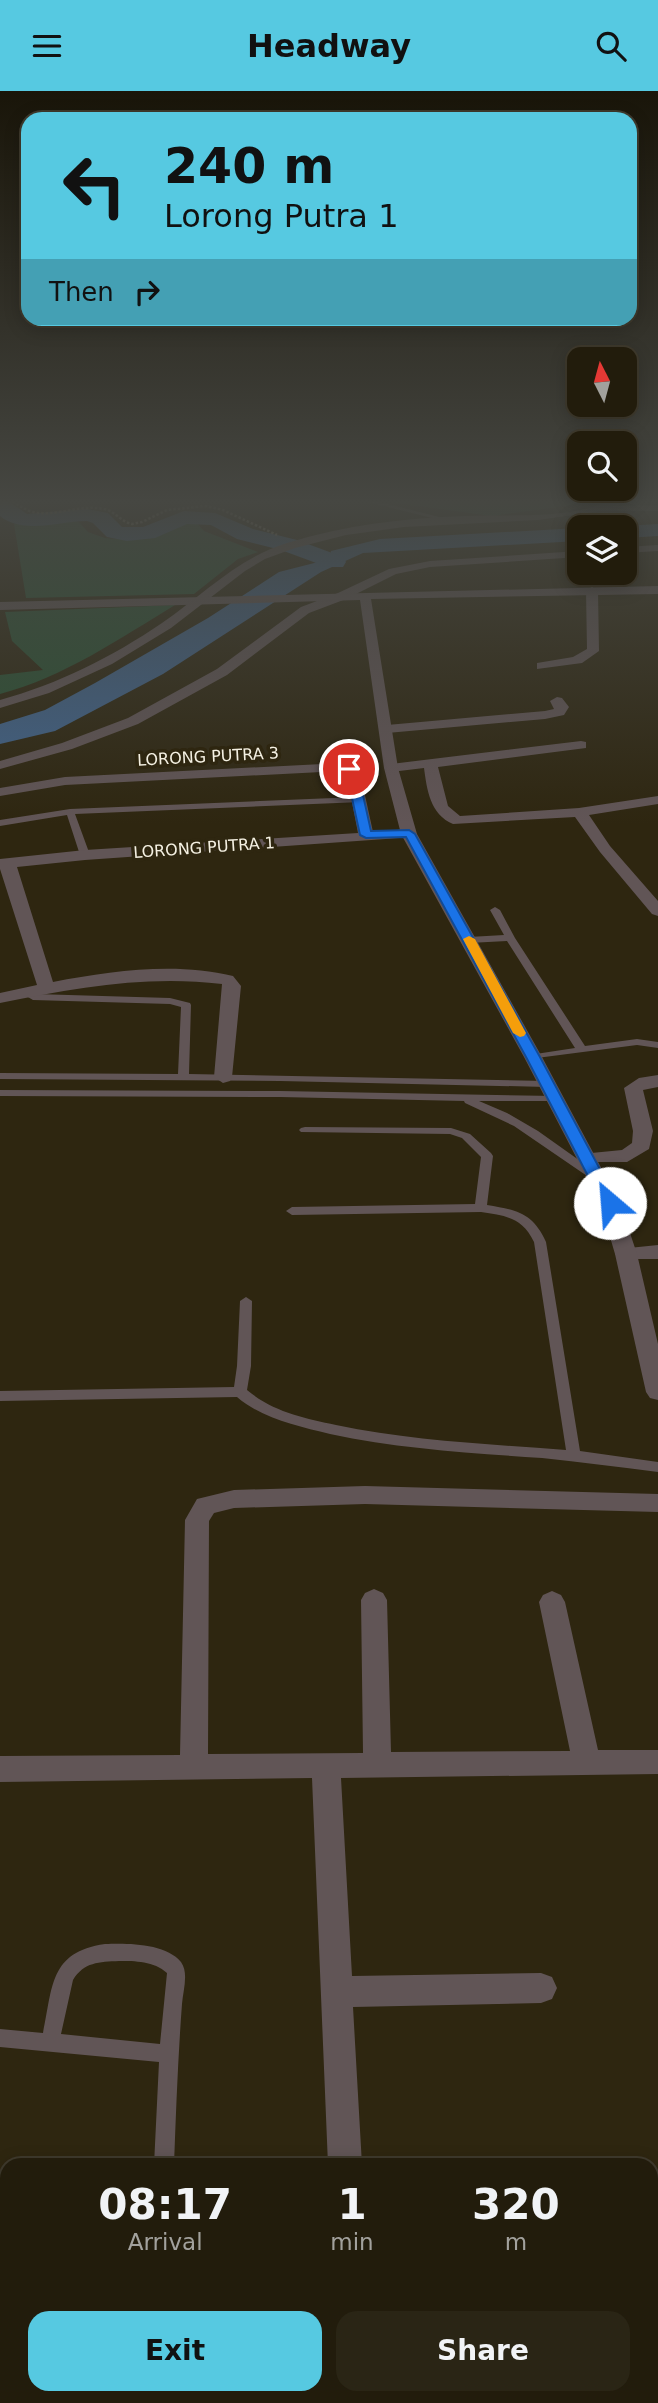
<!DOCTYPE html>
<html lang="en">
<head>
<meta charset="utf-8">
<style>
  :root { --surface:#221c0c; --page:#2a2515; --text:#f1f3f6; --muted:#a2a19d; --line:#3f3a2d; --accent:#56c9e1 }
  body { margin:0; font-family:"DejaVu Sans",sans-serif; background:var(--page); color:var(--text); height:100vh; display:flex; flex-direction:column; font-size:26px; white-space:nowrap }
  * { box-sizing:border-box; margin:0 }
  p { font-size:23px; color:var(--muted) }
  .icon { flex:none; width:38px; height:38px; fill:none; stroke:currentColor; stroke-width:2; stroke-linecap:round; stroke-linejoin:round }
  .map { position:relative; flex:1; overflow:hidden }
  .panel { position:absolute; left:0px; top:2067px; width:658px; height:247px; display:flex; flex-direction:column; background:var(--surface); border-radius:21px 21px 0 0; box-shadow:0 4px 18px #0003,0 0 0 2px var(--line) }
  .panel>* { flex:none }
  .banner { position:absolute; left:21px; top:21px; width:616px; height:214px; border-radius:21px; box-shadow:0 4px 18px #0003,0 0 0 2px var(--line); background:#56c9e1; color:#111; overflow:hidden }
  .needle { width:46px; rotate:354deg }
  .controls { position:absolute; left:567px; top:256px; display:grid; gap:14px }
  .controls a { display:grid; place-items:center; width:70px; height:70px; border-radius:14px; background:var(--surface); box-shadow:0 4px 18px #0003,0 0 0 2px var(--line); font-size:35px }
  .pin { position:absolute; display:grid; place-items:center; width:60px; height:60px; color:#fff; margin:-30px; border:4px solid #fff; border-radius:50%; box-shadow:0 2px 7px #0007 }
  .me { position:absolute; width:77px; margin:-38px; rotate:333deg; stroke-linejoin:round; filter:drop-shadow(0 0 5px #0008) }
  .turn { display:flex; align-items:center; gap:24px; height:147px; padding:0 28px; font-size:32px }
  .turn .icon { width:91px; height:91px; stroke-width:2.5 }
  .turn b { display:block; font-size:49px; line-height:60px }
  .then { display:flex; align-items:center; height:66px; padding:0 28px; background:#0003; gap:14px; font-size:26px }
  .eta { display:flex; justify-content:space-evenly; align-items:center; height:119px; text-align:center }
  .eta b { font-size:42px; font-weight:700; line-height:49px }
  .cta { display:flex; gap:14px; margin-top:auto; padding:14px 28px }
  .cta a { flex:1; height:80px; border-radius:21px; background:var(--accent); color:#111; font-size:28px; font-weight:700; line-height:80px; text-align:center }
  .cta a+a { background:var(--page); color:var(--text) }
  header { display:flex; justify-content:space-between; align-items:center; height:91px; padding:0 28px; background:var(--accent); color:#111; font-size:32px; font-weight:700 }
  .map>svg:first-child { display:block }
  .green { fill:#2a5133 }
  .water { fill:#41638a }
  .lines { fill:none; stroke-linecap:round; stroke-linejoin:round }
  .river { fill:#41638a; fill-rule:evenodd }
  .path { stroke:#8b8572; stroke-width:2.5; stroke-dasharray:2.5 2; stroke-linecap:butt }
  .service { fill:#615556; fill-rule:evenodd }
  .minor { fill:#615556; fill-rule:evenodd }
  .tertiary { fill:#615556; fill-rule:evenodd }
  .route { fill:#1a73e8; stroke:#114b97; stroke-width:2 }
  .slow { fill:#f59e0b }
  .labels { text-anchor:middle; stroke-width:7; stroke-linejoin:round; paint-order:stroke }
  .far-street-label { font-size:16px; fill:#f4f0e2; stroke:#2e2610 }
</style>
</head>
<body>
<header><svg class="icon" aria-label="menu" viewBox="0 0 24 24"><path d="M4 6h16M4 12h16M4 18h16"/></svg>Headway<svg class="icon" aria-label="search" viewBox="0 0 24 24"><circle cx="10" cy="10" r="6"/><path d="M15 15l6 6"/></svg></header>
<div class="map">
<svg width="658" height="2312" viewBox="0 0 658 2312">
  <rect width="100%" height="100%" fill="#2e2610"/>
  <g class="green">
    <path d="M375,409H610L491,425Z"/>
    <path d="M63,428L79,431L88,441L105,447L132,449L165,442L174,429L195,430L204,440L258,461L238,468L194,503L26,507L14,433Z"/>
    <path d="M175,514C119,548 64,586 0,603V584L43,579L12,550L5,521Z"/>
  </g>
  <g class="water">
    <path d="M658,433V445L625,447V436H604Z"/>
    <path d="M579,437V450L363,462L321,481L163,583L55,640L0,653V633L45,619L95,592L208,527L279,481L330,468L331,460L380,448Z"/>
  </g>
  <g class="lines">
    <path class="river" d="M0,409L8,410L27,423L87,418L108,422L122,436H143L184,420L215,422L253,438L297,449L343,466L346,471L343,476H327L281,459L237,448L211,434L187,433L155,447L127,450L107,446L93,432L87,430C60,430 23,444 0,425Z"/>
    <path class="path" d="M8,409C17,412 24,419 33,421C56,426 80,413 104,418C115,420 121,431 132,433L142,431L167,419L206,415L223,419L277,444"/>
    <g class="service">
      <path d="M360,409H372L451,429L448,431Z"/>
      <path d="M358,706L361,707V711L75,723L90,764L85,767L80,764L67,724L0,735V729L70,718Z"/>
      <path d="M495,816L500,819L515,847L585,955L637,948L658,951V957L637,954L529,968L528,966L529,964L575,957L507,850L469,852L464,849L469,846L504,844L490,819Z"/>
      <path d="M26,899L35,903L170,907L190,912L191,914L189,983L547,990L552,993L547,996L280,990L0,988V982L178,983L181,916L170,913L33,909L21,902Z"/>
      <path d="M0,999L280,1000L555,1005L561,1008L559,1010H479L507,1022L538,1040L600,1084L594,1088L590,1087L514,1035L465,1012L464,1010L280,1006L0,1005Z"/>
      <path d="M305,1036L451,1037L470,1043L491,1062L493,1065L487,1114C517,1119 533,1122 546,1151L580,1360L658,1371V1381C619,1376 581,1371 542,1367C471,1362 400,1358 330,1343C297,1335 263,1328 237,1306L0,1310V1300L234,1296L237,1275L240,1210L246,1206L252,1210L251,1275L247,1299C273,1321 304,1327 336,1334C412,1350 489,1353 566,1359L534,1151C522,1126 506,1125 481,1121L292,1124L286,1120L292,1116L475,1113L481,1066L462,1047L450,1043L301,1041L299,1039L301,1037Z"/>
      <path d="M105,1853C126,1852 166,1852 181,1871C189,1882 183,1900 182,1913C178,1966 176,2020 174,2074H154L159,1971L0,1956V1938L43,1942C53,1896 49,1861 105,1853ZM119,1870C135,1870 154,1870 167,1882L160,1953L61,1943L73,1889C84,1871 99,1871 119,1870Z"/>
      <rect x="144" y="2306" width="22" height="6"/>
    </g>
    <g class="minor">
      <path d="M612,409H626L616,415L658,414V420H600L538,429L404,436L346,444L295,457L265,468L245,480L171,537L112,573L49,602L0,617V609C58,593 112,566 162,532C204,503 238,467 287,452C345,434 405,427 465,425C511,423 569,429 612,409Z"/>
      <path d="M658,454V460L625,462V456Z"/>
      <path d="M579,460V466L430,476L396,483L346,508L309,522L227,584L138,633L72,658L0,678V670L62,652L128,627L217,578L301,516L338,502L389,478L430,470Z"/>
      <path d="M592,496L598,500L599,560L582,572L537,578V572L573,566L587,558L586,500Z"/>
      <path d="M557,606L562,607L569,616L564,624L545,628L387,642L380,638L387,634L545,620L554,618L550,610Z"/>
      <path d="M581,650L586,651V657L438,676L448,715L460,725L579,717L658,705V713L589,724L610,755L658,810V825L652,823L600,761L575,726L453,733C430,723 427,699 424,677L391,681L384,677L391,673Z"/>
      <path d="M342,672L354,675L361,686L373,741L409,738L417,743L414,746L85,769L17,776L53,891C111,880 175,871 233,885L241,895L232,986L230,990L223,992L214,986L222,893C146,884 74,897 0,912V902L37,894L0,778V768L85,759L358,742L347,686L341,680L65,694L0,705V697L65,686Z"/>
      <path d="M658,984V996L643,999L653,1040L649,1058L627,1071H581L578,1067L581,1063L622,1059L632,1052L633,1040L624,997L639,987Z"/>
      <path d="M658,1154V1168H619L615,1163L619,1158Z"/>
      <path d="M365,1395L658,1403V1421L365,1413L234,1417L214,1422L209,1430L208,1663L363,1662L361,1509L365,1502L374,1498L383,1502L387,1509L391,1661L570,1660L539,1511L543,1504L552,1500L561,1504L565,1511L598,1659H658V1683L341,1687L352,1885L541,1882L552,1886L557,1897L552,1908L541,1912L353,1916L362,2074H328L312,1687L0,1691V1665L180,1664L185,1429L197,1408L234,1399Z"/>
      <rect x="334" y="2306" width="38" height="6"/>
    </g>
    <path class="tertiary" d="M658,495V503L371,508L398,677L417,743L542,966L620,1112L637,1163L658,1253V1309L650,1307L646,1301L615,1163L600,1112L524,966L401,743L384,677L360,509L0,519V511Z"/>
  </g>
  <linearGradient id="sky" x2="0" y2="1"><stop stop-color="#191509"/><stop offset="0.56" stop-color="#464742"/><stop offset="1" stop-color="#464742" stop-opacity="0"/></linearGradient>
  <rect width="658" height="733" fill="url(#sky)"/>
  <path class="route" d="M345,675H353L359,686L371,740L409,739L415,743L540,966L618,1112L615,1116H604L602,1112L526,966L406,746L366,747L360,744Z"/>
  <path class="slow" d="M469,845L475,848L526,942L524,945L520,946L513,942L463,848Z"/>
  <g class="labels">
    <g class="far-street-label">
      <text transform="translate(208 665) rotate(-3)" y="6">LORONG PUTRA 3</text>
      <text transform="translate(204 756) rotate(-4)" y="6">LORONG PUTRA 1</text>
    </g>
  </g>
</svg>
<div class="controls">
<a><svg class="needle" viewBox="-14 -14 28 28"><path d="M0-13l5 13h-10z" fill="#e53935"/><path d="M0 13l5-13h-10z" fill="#a2a19d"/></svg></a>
<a><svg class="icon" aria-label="search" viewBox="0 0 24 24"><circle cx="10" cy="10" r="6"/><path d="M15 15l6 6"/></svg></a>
<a><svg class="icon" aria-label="layers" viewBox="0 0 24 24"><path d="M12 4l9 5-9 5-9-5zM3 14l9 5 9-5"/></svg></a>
</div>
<div class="pin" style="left:349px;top:678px;background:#d93025"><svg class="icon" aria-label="arrive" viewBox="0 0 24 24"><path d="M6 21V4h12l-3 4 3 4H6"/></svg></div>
<svg class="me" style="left:610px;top:1112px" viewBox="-20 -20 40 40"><circle r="19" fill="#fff"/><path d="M0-13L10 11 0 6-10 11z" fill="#1a73e8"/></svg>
<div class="banner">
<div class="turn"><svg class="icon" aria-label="left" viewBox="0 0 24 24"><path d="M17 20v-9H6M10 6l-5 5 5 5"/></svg><div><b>240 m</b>Lorong Putra 1</div></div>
<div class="then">Then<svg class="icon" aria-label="right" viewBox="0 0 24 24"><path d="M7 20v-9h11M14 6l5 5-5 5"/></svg></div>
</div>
<section class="panel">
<div class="eta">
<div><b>08:17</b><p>Arrival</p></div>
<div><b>1</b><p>min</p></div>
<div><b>320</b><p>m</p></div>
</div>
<div class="cta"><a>Exit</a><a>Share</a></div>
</section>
</div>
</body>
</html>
